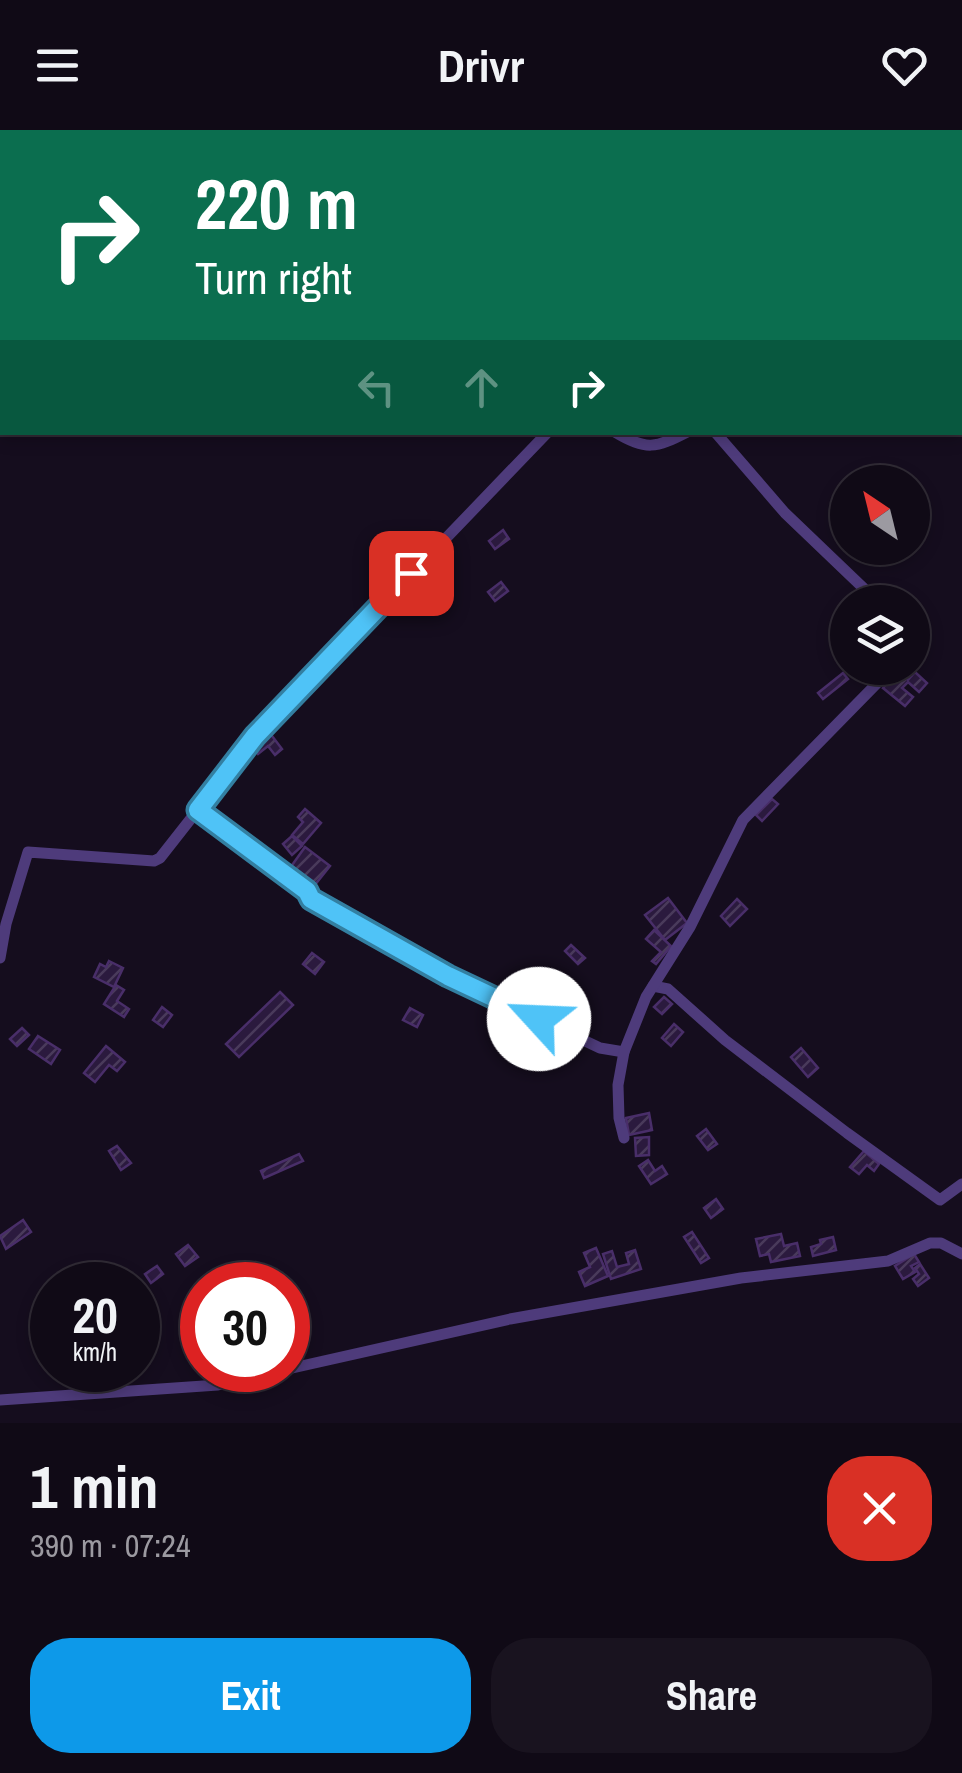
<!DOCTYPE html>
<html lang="en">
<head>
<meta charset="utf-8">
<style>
  :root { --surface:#100a16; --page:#19131f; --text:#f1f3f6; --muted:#9c9aa1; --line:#302b35; --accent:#0d99e9 }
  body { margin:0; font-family:"Archivo Narrow",sans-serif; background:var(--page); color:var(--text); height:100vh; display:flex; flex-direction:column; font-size:38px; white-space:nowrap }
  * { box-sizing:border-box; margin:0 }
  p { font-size:32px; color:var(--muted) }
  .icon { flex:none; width:55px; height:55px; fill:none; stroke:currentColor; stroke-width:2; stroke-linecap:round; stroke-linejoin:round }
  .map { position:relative; height:1293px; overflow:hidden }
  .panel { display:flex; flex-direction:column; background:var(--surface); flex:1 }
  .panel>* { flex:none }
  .hud { position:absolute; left:0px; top:0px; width:962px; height:305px; box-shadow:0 5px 15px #0003,0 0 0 2px var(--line); background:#0b6e4f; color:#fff; overflow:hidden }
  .needle { width:65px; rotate:325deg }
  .fabs { position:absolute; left:830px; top:335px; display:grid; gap:20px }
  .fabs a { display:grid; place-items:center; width:100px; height:100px; border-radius:50%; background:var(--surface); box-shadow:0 5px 15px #0003,0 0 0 2px var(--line); font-size:50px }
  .speed { position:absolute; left:30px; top:1132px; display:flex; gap:20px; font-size:50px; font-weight:700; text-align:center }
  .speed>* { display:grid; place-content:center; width:130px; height:130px; border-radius:50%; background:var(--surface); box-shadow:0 5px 15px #0003,0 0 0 2px var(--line); line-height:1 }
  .speed small { font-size:25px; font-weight:400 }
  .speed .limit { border:15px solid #d22; background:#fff; color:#111 }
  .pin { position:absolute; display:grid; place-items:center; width:85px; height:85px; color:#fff; margin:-42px; border-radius:20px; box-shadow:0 5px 15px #0006 }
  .me { position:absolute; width:110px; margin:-55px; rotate:295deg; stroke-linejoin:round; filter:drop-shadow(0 0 8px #0008) }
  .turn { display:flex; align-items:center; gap:35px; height:210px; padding:0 30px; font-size:45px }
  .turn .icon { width:130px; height:130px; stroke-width:2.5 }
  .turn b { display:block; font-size:70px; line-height:85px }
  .lanes { display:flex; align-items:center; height:95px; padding:0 30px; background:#0003; justify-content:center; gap:50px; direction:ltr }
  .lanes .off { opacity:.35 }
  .round { display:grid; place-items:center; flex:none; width:105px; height:105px; border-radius:40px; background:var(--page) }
  .headline { display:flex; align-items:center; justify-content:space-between; height:170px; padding:0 30px }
  h1 { font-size:60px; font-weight:800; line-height:75px }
  .action { display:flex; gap:20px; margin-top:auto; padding:20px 30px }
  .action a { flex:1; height:115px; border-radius:40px; background:var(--accent); color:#fff; font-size:40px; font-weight:800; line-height:115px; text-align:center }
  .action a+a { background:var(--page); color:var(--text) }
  header { display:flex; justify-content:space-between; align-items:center; height:130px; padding:0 30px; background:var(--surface); font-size:45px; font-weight:800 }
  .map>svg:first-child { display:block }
  .building { fill:url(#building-hatch); stroke:#492e69; stroke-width:2.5 }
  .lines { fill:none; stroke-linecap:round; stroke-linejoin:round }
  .street { stroke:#4e3b7b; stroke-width:11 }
  .route-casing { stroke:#337fa1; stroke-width:25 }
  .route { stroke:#4fc3f7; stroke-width:18 }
</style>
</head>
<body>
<header><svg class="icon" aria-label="menu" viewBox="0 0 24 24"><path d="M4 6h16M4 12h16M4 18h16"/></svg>Drivr<svg class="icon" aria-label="heart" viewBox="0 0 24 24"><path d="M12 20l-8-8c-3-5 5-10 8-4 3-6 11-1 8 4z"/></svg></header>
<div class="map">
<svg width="962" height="1293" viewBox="0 0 962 1293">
  <defs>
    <pattern id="building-hatch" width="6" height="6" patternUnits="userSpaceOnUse" patternTransform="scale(2.5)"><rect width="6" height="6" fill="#2b1a3e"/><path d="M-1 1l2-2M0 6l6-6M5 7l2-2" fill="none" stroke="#493a5b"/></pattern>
  </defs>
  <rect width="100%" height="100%" fill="#150d1e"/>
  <g class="building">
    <path d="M503,400L509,409L495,419L489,411Z"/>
    <path d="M501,452L508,461L495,471L488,462Z"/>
    <path d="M898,541L908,550L915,542L927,553L919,562L908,552L902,558L913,567L905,576L883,558Z"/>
    <path d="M843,543L848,549L823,569L818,563Z"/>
    <path d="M269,602L282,619L275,625L268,616L258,624L252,616Z"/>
    <path d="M772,669L778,674L762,691L756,685Z"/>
    <path d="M305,679L321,693L303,714L292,705L303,692L298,687Z"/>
    <path d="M292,706L302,716L292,725L283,714Z"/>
    <path d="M305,717L330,736L314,756L290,738Z"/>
    <path d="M668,768L687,793L665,810L645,785Z"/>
    <path d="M737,769L747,779L730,796L721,786Z"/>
    <path d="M654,800L671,816L656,834L652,831L661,822L646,809Z"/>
    <path d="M571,815L585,828L578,834L565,821Z"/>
    <path d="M312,823L324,832L315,844L303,834Z"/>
    <path d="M109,831L123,838L114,857L94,847L100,834L106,837Z"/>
    <path d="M116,855L124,860L117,871L129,879L124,887L104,874Z"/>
    <path d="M280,862L293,875L239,927L226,914Z"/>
    <path d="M664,867L672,874L662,884L654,877Z"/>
    <path d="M162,877L172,885L163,897L153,890Z"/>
    <path d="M410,878L423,885L417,897L403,890Z"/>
    <path d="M674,894L683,902L671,916L662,908Z"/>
    <path d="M22,898L29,905L17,916L10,909Z"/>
    <path d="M38,906L60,920L51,934L29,919Z"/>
    <path d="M106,916L125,932L117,941L109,935L95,952L84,943Z"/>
    <path d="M801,918L818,938L808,947L791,927Z"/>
    <path d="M649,983L652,1000L629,1005L626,988Z"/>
    <path d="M706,999L717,1014L708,1020L697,1006Z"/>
    <path d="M649,1007V1025L636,1026L635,1008Z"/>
    <path d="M117,1016L131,1033L121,1040L109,1021Z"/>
    <path d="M864,1021L879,1034L874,1041L867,1035L859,1044L850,1037Z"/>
    <path d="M299,1024L303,1031L264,1048L261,1041Z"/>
    <path d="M648,1030L655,1041L662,1036L667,1044L651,1054L639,1036Z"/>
    <path d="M716,1069L723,1079L711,1088L704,1078Z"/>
    <path d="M23,1090L31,1102L6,1119L0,1106Z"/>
    <path d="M692,1102L709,1128L701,1133L684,1107Z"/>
    <path d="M781,1104L784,1116L797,1113L800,1126L771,1132L769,1124L760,1126L756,1109Z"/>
    <path d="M833,1107L836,1120L813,1126L811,1117L821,1114L820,1110Z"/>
    <path d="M188,1115L198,1127L185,1136L176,1124Z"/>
    <path d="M596,1118L608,1146L585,1156L579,1142L590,1137L584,1123Z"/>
    <path d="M635,1120L641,1139L611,1149L603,1124L612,1121L617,1137L629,1134L626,1123Z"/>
    <path d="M914,1124L919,1132L911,1136L915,1142L903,1149L895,1136Z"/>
    <path d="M920,1134L929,1148L918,1156L913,1149L919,1144L915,1138Z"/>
    <path d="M157,1136L163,1144L151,1153L145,1144Z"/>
    <path d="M293,1155L304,1173L295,1179L288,1167V1158Z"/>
  </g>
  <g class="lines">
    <g class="street">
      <path d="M404,0L405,2"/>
      <path d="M960,104L962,102"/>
      <path d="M615,302C646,321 656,318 687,302"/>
      <path d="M715,302L785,383L878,472"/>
      <path d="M912,510L914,515L912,516"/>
      <path d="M198,680L307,761L311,769L448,846L600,918L624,922"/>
      <path d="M0,828L6,794L28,722L154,731L160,728L255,607L548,302"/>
      <path d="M653,856L668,859L725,910L847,1003L940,1070L962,1054"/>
      <path d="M624,1008L619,988L618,955L624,922L646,867L690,797L743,690L892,538"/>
      <path d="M288,1239L510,1189L741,1148L888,1131L930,1113H941L962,1124"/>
      <path d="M0,1270L218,1255L284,1240"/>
    </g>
  </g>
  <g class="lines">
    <g class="route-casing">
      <path id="route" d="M411,443L255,606L198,680L307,761L311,769L448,846L539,889"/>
    </g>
    <use href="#route" class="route"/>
  </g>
</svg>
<div class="fabs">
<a><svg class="needle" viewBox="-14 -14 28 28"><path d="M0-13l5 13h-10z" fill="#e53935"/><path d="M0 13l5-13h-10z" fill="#9c9aa1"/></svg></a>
<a><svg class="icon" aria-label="layers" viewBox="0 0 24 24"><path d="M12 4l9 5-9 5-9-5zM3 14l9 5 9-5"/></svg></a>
</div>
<div class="speed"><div>20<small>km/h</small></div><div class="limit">30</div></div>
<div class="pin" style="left:411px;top:443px;background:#d93025"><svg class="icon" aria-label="arrive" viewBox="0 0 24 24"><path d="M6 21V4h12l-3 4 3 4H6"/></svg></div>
<svg class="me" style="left:539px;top:889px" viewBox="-20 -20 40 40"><circle r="19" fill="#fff"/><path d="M0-13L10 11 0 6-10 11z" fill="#4fc3f7"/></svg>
<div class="hud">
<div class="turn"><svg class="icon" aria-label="right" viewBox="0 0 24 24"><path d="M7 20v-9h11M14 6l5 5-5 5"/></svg><div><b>220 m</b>Turn right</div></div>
<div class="lanes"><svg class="icon off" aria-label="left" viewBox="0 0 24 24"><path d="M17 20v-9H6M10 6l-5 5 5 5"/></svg><svg class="icon off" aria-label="ahead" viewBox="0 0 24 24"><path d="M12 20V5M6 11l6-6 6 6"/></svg><svg class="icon" aria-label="right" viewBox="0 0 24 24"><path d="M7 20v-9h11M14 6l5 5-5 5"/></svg></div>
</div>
</div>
<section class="panel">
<div class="headline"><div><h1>1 min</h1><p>390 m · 07:24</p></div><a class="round" style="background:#d93025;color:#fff"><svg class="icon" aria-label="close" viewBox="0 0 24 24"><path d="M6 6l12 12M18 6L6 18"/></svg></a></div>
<div class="action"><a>Exit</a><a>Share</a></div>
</section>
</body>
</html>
